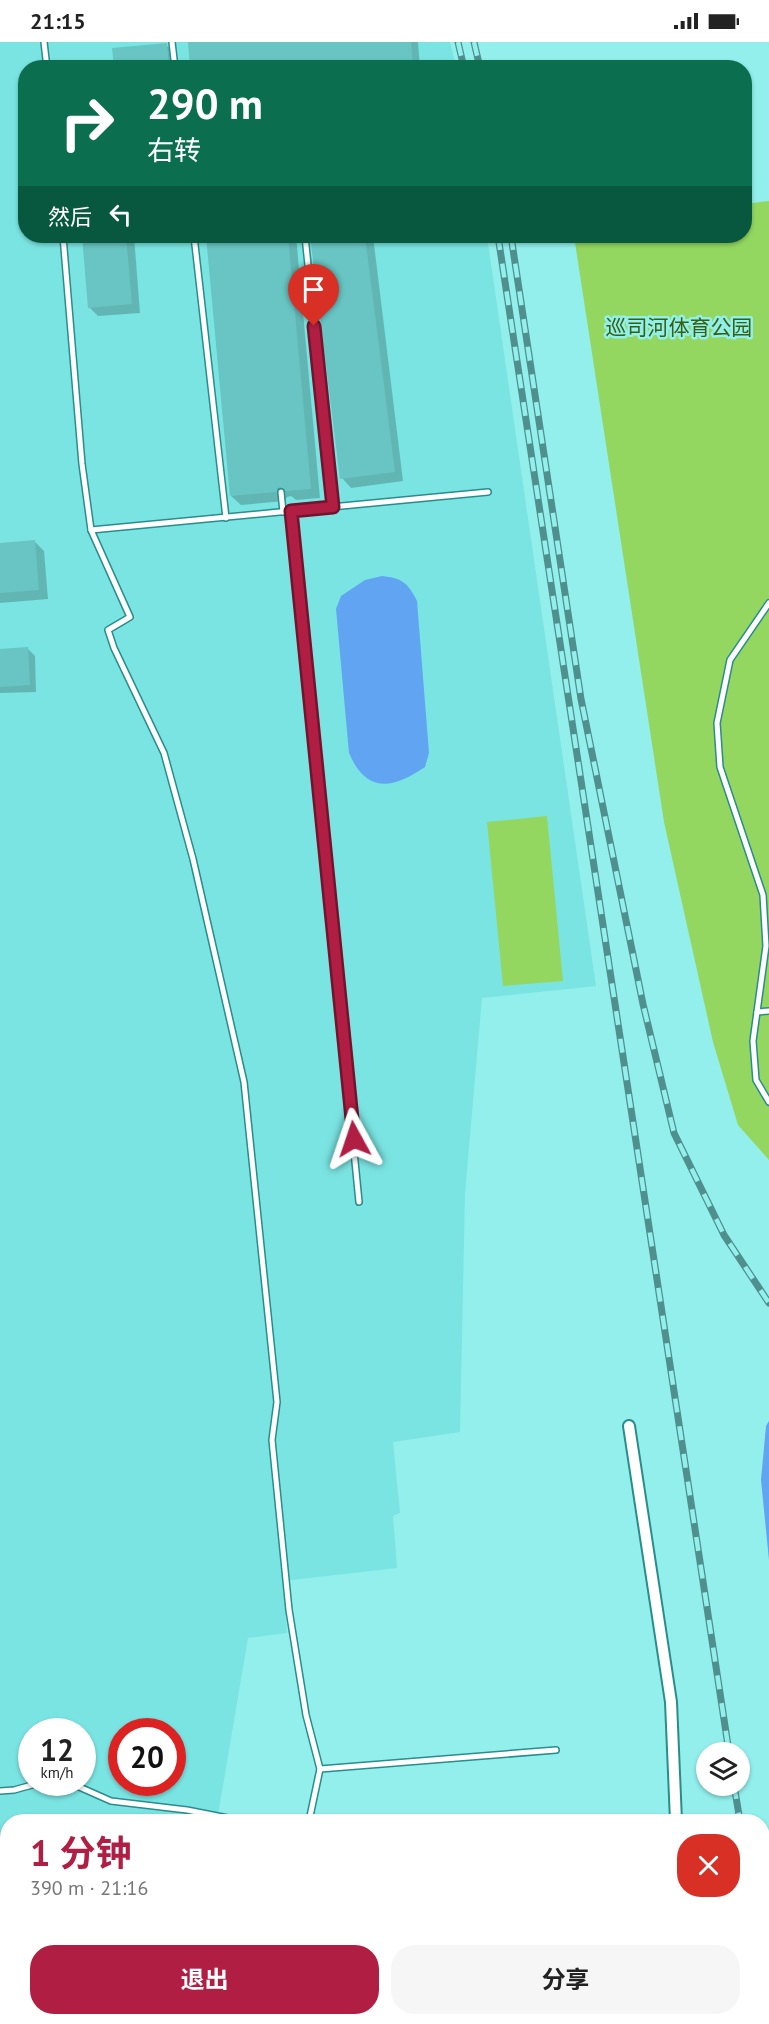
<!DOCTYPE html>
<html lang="zh">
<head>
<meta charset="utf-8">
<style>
  :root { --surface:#fff; --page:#f6f6f6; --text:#222; --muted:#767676; --accent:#b11e43 }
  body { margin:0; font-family:"PT Sans","Noto Sans SC",sans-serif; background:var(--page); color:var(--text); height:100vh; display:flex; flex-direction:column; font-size:22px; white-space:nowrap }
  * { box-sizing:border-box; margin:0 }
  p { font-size:20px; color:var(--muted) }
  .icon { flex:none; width:33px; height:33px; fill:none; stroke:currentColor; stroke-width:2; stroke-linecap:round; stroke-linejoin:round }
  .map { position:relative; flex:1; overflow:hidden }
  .panel { position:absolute; left:0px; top:1772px; width:770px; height:212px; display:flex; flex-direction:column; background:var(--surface); border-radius:24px 24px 0 0; box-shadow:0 2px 4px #0004 }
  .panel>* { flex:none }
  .top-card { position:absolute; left:18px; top:18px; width:734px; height:183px; border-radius:24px; box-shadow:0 2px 4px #0004; background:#0b6e4f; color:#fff; overflow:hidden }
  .tools { position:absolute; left:696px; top:1700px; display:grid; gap:12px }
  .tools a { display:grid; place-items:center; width:54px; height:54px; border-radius:50%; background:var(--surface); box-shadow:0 2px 4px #0004; font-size:30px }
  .speed { position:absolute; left:18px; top:1676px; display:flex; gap:12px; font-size:30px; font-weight:700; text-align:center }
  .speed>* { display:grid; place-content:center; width:78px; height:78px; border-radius:50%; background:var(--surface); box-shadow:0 2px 4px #0004; line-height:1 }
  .speed small { font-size:15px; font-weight:400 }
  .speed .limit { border:9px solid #d22; background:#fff; color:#111 }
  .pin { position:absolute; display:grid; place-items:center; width:51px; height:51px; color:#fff; margin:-62px -26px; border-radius:50% 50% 50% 0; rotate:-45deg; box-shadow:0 0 6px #0007 }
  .pin .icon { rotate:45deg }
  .me { position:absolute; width:66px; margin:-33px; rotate:355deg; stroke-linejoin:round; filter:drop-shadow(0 0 4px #0008) }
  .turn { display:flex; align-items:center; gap:21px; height:126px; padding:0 30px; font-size:27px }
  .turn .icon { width:78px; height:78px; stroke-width:2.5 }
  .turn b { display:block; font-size:42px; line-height:51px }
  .then { display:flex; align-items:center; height:57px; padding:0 30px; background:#0003; gap:12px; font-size:22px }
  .round { display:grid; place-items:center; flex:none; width:63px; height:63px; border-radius:24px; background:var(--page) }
  .head { display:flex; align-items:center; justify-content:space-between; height:102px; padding:0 30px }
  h1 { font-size:36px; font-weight:700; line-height:45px; color:var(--accent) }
  .cta { display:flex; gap:12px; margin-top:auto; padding:12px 30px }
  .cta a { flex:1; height:69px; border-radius:24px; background:var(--accent); color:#fff; font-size:24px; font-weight:700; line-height:69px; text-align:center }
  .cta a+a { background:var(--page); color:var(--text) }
  .status { display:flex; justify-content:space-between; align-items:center; height:42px; padding:0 30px; background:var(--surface); direction:ltr }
  .status svg { height:16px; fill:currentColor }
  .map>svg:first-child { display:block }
  .built { fill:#7ae4e2; fill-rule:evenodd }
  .green { fill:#93d760 }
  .water { fill:#61a4f2 }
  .shadow { fill:#0003 }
  .building { fill:#68c5c3 }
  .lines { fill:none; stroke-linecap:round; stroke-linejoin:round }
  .lane-casing { stroke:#298d8c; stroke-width:8 }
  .street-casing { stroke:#298d8c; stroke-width:14 }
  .lane { stroke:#fff; stroke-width:5 }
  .street { stroke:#fff; stroke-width:10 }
  .rail-casing { stroke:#4f8f8d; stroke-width:7 }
  .rail { stroke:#92efec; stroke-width:4.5; stroke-dasharray:14; stroke-linecap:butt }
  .route-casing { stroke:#73142c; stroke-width:15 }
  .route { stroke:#b11e43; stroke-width:10 }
  .labels { text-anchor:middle; stroke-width:5; stroke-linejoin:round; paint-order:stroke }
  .park-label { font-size:21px; fill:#37600d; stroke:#92efec }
</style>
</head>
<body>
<div class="status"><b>21:15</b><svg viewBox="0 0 49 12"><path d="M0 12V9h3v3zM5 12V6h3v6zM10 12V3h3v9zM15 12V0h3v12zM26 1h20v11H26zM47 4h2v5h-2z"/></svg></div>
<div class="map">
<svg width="769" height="1982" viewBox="0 0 769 1982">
  <rect width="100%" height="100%" fill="#92efec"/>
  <path class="built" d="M0,0H450L456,25L26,26V194H487L596,944L482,956L465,1151L460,1390L393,1400L400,1471L393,1474L397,1526L283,1539L287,1591L248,1596L217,1779H8V1976H159L157,1982H0ZM32,1689H82V1740H32ZM122,1689H172V1740H122Z"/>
  <g class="green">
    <path d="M769,159V1118L738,1083L713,1000L664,780L574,194H744V162Z"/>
    <path d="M547,774L563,939L503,944L487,780Z"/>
  </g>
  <g class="water">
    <path d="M382,534C402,536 408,541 417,559L429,711L425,725C394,746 367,753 349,711L336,567L341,554L365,538Z"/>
    <path d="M769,1379V1518L761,1438L766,1384Z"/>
  </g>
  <g class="shadow">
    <path d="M191,0H418L420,26H192Z"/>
    <path d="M166,3L176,12L177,26H116Z"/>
    <path d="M83,194H134L140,271L98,274L89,265Z"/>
    <path d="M208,194H296L320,456L296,458L291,454L287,455L285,459L241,463L231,454Z"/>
    <path d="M311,194H373L403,439L351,446L342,436Z"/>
    <path d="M35,500L44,509L48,557L0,561V502Z"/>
    <path d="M28,607L35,614L36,650L0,651V608Z"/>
  </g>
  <g class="building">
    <path d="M188,0H411L413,26H190Z"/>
    <path d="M167,1L169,26H114L112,6Z"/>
    <path d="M82,194H126L132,262L88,266Z"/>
    <path d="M206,194H288L311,447L286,449L281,445L278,446L276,450L230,454Z"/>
    <path d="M310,194H365L395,430L340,437Z"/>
    <path d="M35,498L39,548L0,551V501Z"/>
    <path d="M28,605L30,643L0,645V607Z"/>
  </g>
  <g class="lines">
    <g class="lane-casing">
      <g id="lane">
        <path d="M44,0L47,26"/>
        <path d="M172,0L175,26"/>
        <path d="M63,194L82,422L91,488L130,575L108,588L114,606L164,711L193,817L244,1040L277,1360L272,1398L289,1568L306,1673L320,1727L309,1779"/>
        <path d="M194,194L226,476"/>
        <path d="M305,194L333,465"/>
        <path d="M281,450L283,470"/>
        <path d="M291,469L359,1160"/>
        <path d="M91,488L488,450"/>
        <path d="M769,561L730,618L717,681L720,725L763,853L766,904L753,999L756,1038L769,1060"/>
        <path d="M757,970L769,969"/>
        <path d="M320,1727L556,1708"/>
        <path d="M68,1740L111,1759L187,1768L243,1779"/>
        <path d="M0,1749L14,1748L43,1740"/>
        <path d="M338,1976L339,1982"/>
        <path d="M303,1982L313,1976"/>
      </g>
    </g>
    <g class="street-casing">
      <g id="street">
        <path d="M629,1384L671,1660L676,1779"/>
        <path d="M576,1982L581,1976"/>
      </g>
    </g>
    <use href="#lane" class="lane"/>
    <use href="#street" class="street"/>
    <g class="rail-casing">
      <g id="rail">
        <path d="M458,0L464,26"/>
        <path d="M474,0L480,26"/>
        <path d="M498,194L729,1710"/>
        <path d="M511,194L581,657L643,962L674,1091L724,1193L769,1261"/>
        <path d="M734,1743L740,1779"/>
        <path d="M762,1947L766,1982"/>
      </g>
    </g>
    <use href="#rail" class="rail"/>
  </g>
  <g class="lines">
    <g class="route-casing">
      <path id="route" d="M314,284L333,465L291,469L354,1097"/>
    </g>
    <use href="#route" class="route"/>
  </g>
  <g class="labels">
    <g class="park-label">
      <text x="679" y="293">巡司河体育公园</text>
    </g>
  </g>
</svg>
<div class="tools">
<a><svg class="icon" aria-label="layers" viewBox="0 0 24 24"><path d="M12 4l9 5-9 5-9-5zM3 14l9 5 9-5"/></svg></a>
</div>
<div class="speed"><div>12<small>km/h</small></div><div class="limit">20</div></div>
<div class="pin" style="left:314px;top:284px;background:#d93025"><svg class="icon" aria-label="arrive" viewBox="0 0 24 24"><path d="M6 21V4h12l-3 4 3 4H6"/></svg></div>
<svg class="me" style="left:354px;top:1097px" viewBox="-20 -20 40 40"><path d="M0-17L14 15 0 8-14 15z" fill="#b11e43" stroke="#fff" stroke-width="4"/></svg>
<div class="top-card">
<div class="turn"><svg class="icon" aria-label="right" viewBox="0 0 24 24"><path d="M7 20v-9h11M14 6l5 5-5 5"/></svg><div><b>290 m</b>右转</div></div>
<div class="then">然后<svg class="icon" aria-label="left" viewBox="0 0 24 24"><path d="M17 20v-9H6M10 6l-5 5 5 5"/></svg></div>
</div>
<section class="panel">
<div class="head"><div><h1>1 分钟</h1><p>390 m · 21:16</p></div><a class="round" style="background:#d93025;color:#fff"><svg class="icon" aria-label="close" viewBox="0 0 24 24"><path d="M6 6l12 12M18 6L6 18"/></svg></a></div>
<div class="cta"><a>退出</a><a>分享</a></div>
</section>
</div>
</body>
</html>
